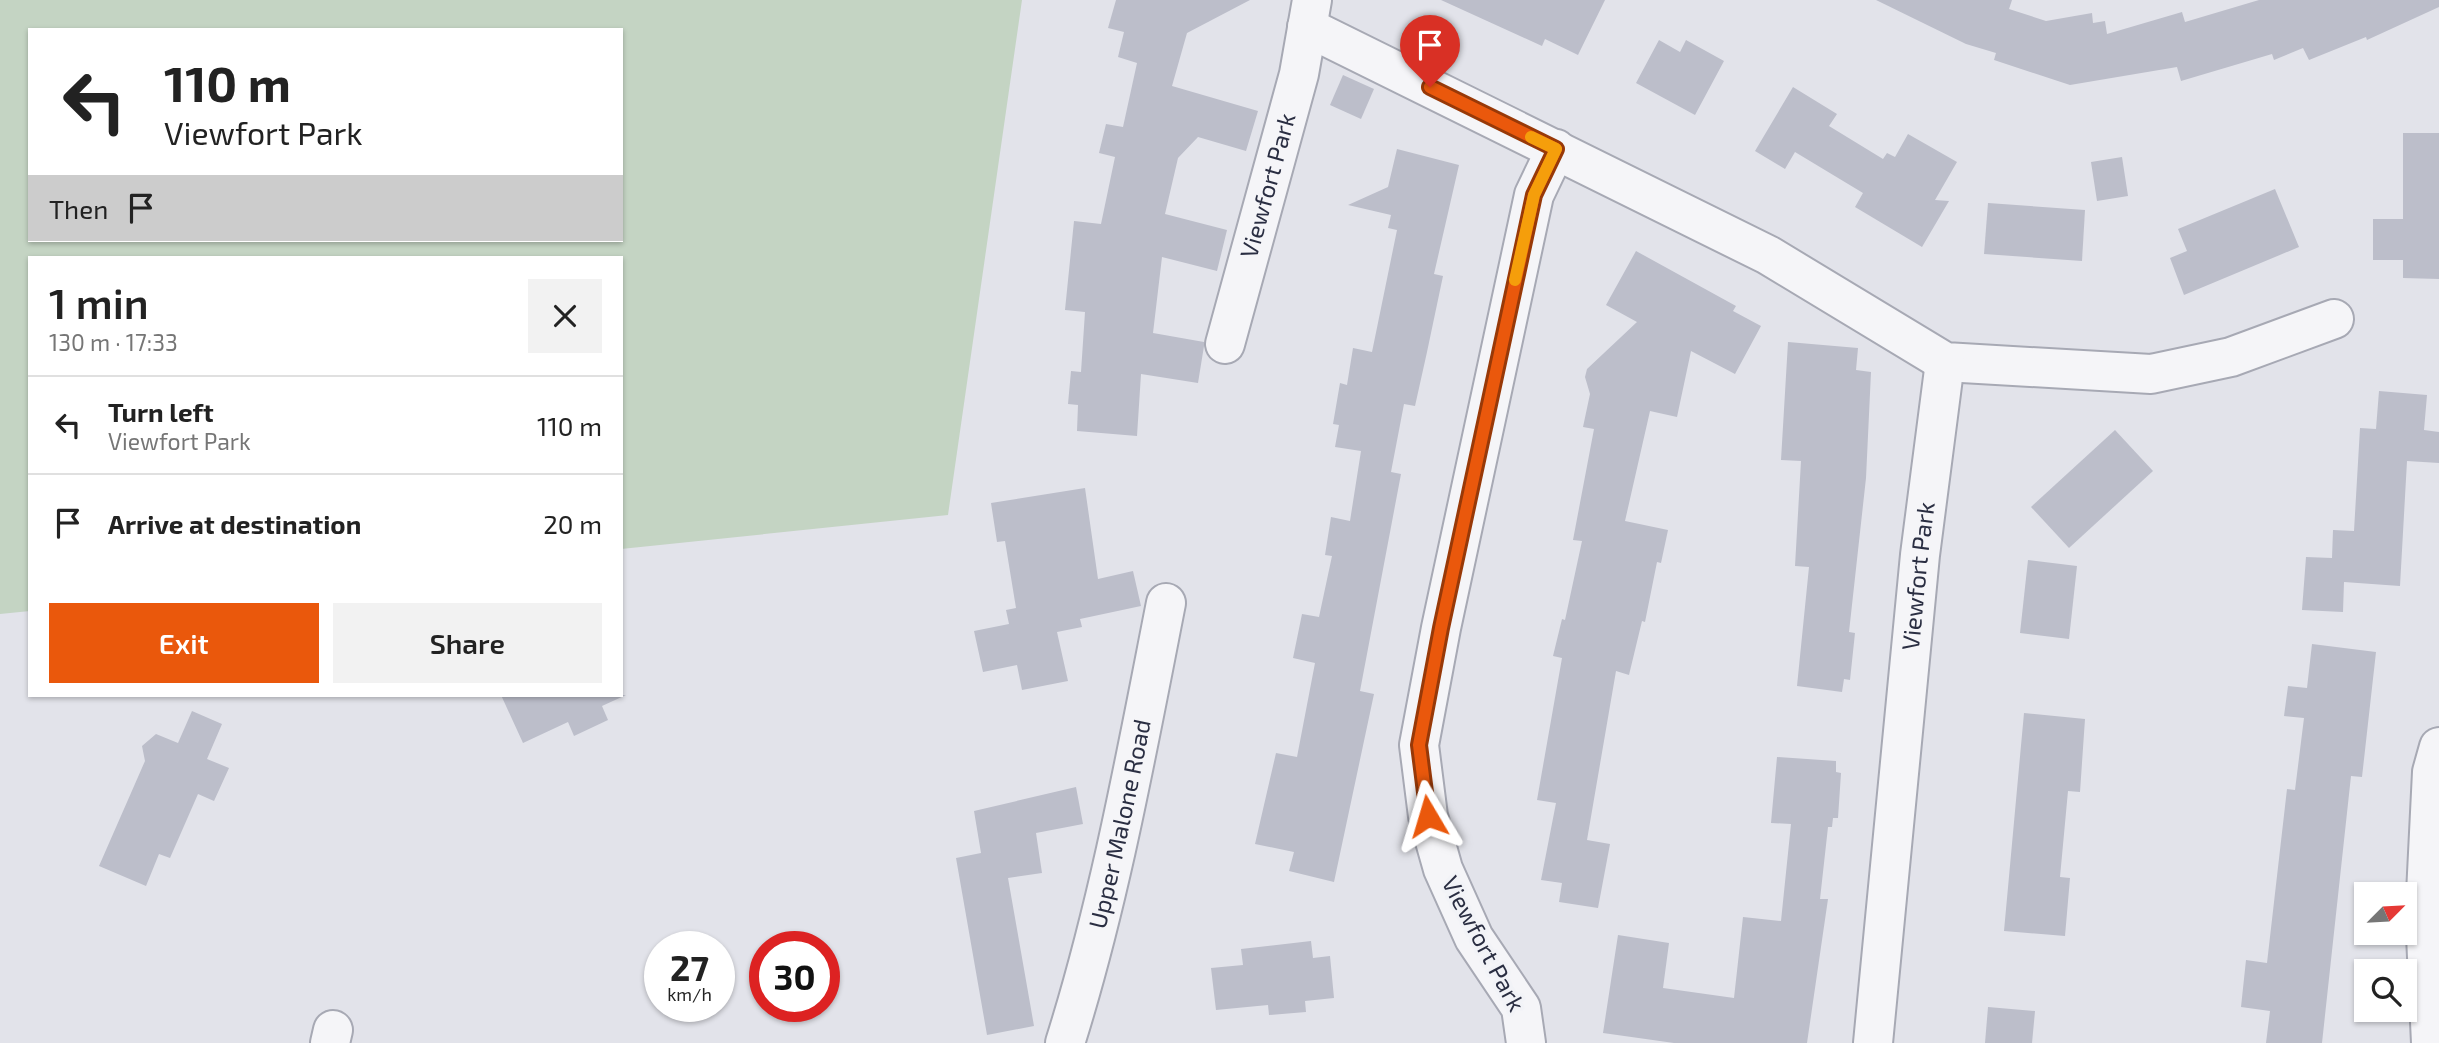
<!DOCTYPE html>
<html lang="en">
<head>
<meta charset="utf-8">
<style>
  :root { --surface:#fff; --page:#f2f2f2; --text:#222; --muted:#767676; --line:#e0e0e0; --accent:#ea580c }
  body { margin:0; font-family:"Exo 2",sans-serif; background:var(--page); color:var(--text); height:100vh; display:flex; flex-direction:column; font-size:26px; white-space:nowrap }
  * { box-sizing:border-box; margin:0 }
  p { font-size:23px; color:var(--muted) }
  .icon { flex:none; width:38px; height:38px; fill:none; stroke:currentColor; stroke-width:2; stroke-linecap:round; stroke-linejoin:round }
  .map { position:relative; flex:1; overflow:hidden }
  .side { position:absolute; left:28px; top:256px; width:595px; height:441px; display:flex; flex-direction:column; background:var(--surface); border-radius:0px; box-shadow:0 2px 5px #0004 }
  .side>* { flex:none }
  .guide { position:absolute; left:28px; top:28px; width:595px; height:214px; border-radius:0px; box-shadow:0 2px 5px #0004; background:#fff; color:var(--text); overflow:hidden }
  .needle { width:46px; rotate:66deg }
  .controls { position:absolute; left:2354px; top:882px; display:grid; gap:14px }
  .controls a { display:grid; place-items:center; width:63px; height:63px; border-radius:0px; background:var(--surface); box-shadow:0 2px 5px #0004; font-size:35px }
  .speed { position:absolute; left:644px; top:931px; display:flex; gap:14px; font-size:35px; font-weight:700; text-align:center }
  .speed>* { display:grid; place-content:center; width:91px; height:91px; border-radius:50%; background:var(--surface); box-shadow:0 2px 5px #0004; line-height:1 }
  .speed small { font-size:18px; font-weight:400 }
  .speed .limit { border:10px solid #d22; background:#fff; color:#111 }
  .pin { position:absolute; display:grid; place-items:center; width:60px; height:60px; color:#fff; margin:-72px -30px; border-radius:50% 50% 50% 0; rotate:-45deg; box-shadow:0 0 7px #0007 }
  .pin .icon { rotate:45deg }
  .me { position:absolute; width:77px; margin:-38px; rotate:353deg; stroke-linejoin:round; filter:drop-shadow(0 0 5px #0008) }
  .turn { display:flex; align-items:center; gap:24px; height:147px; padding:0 21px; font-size:32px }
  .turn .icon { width:91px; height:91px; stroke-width:2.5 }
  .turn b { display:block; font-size:49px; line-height:60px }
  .then { display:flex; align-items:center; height:66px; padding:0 21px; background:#0003; gap:14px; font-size:26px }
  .round { display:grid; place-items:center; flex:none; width:74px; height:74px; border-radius:0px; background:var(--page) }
  .summary { display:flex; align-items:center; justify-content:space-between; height:119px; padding:0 21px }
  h1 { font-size:42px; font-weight:600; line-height:52px }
  .button { display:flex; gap:14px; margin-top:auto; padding:14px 21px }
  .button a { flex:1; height:80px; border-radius:0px; background:var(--accent); color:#fff; font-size:28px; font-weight:600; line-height:80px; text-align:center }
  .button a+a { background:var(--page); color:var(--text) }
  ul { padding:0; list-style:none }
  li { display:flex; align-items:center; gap:21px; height:98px; padding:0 21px; border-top:2px solid var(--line) }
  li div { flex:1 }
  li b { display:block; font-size:26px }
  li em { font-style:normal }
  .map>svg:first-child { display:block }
  .green { fill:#c4d4c3; fill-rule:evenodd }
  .building { fill:#bcbeca }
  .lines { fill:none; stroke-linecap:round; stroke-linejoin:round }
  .minor-casing { stroke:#a7a9b4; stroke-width:42 }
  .minor { stroke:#f5f5f8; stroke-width:38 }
  .route-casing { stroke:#983908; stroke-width:18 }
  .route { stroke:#ea580c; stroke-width:12 }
  .slow { stroke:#f59e0b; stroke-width:12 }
  .labels { text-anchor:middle; stroke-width:7; stroke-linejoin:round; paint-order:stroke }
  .street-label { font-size:24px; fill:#2a2e42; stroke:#f2f3f7 }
</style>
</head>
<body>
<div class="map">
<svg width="2439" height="1043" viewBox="0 0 2439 1043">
  <rect width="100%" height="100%" fill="#e2e3ea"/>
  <path class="green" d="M0,0H1022L948,515L621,549V257H30V611L0,614ZM30,30H621V240H30Z"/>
  <g class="building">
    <path d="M1116,0H1250L1187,33L1172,86L1258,111L1246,151L1198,137L1178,158L1165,214L1227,230L1217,271L1162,257L1153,333L1204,342V346L1198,383L1141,374L1137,436L1077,431L1078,405L1068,404L1071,371L1081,372L1085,312L1065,310L1074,221L1101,224L1115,157L1099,153L1106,124L1123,127L1137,63L1118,57L1124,32L1108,28Z"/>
    <path d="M1441,0H1605L1578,55L1545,39L1542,46Z"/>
    <path d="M1876,0H2012L2009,9L2046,21L2092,13L2093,23L2105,21L2107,34L2182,12L2185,22L2259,0H2439V7L2367,40L2366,37L2309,60L2303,48L2274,60L2272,54L2181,81L2177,67L2070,85L1994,60L1996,53L1966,44Z"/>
    <path d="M1659,40L1680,52L1686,40L1724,61L1695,115L1636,83Z"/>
    <path d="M1343,75L1374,89L1361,119L1330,105Z"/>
    <path d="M1793,87L1837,114L1829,126L1883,159L1887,153L1895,157L1908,134L1957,162L1935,200L1949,201L1922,247L1855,207L1863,193L1795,152L1785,169L1755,151Z"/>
    <path d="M2403,133H2439V279L2403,278V260H2373V219H2403Z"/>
    <path d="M1397,149L1459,165L1434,274L1443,276L1427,352L1415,406L1404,404L1391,472L1401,474L1360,691L1374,694L1334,882L1289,871L1294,852L1255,844L1276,753L1297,757L1315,663L1293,658L1302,614L1319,617L1332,556L1325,555L1331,517L1350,521L1361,451L1335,447L1339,425L1333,424L1340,383L1347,385L1353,348L1372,352L1397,230L1388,228L1391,215L1348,205L1388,187Z"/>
    <path d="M2122,157L2128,196L2097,201L2091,162Z"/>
    <path d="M2275,189L2299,247L2184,295L2170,258L2187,251L2178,229Z"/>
    <path d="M1988,203L2085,210L2082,261L1984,254Z"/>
    <path d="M1636,251L1736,306L1733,311L1761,326L1735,374L1691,351L1677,417L1650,411L1625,521L1668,530L1661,563L1657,562L1645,622L1642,621L1629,675L1616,671L1587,840L1610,844L1598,908L1559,902L1562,883L1541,880L1556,803L1537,800L1562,658L1553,656L1562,619L1565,620L1582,541L1573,540L1594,429L1583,427L1590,394L1585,377L1587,369L1637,322L1606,305Z"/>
    <path d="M1788,342L1858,348L1856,370L1871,372L1866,478L1849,632L1855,633L1850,680L1844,679L1842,692L1797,686L1809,567L1795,566L1801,461L1781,460Z"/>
    <path d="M2379,391L2427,395L2424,430L2439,432V463L2407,461L2400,586L2344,582L2343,612L2302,610L2306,557L2332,558L2333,530L2354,531L2360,428L2376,429Z"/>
    <path d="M2115,430L2153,471L2069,548L2031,507Z"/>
    <path d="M1085,488L1098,579L1133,571L1141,606L1080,619L1082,627L1057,632L1068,681L1022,690L1017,665L983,672L974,631L1009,624L1006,610L1016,608L1005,541L997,542L991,503Z"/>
    <path d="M2028,560L2077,566L2069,639L2020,633Z"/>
    <path d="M2312,644L2376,652L2362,777L2351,776L2322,1043H2266L2270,1011L2241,1007L2246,960L2267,963L2287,789L2295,790L2304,718L2284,716L2288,686L2307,688Z"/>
    <path d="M501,695H626L602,706L608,720L574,736L568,722L523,743Z"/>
    <path d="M192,711L222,724L207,759L229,768L214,801L198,794L170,858L159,854L146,886L99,866L145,761L142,746L156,734L178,743Z"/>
    <path d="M2024,713L2085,719L2080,792L2068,791L2060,877L2070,878L2065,936L2004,931Z"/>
    <path d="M1777,757L1836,761V772L1841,773L1838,818H1833L1832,827H1828L1820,899H1828L1807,1043H1674L1603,1033L1618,935L1669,943L1663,988L1734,998L1743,917L1781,921L1791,824L1771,823Z"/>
    <path d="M1076,787L1083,824L1036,833L1042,873L1008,878L1034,1026L987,1035L956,858L981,853L974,811Z"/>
    <path d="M1311,941L1313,958L1330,956L1334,998L1305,1001L1306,1012L1269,1015L1268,1005L1216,1010L1211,968L1243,965L1241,949Z"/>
    <path d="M1988,1007L2035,1011L2032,1043H1985Z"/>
  </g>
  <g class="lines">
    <g class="minor-casing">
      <g id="minor">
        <path d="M1307,27L1768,255L1945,362L2151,374L2231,357L2334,319"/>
        <path id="s1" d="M1225,344L1299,74L1312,0"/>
        <path d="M330,1043L333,1030"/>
        <path id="s2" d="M1065,1043C1110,900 1137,750 1166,603"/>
        <path d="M1526,1043L1521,1008L1474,938L1443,869L1428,816L1419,745L1441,628L1534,195L1556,149"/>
        <path id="s3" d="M1873,1043L1920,555L1945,362"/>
        <path d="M2431,1043L2425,914L2432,772L2439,747"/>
      </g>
    </g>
    <use href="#minor" class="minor"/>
  </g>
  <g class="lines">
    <g class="route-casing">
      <path id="route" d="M1428,816L1419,745L1441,628L1534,195L1556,149L1430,87"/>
    </g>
    <use href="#route" class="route"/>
    <path class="slow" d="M1515,280L1534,195L1556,149L1531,137"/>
  </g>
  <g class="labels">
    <g class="street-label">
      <text dy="8" stroke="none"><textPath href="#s1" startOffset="164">Viewfort Park</textPath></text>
      <text dy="8" stroke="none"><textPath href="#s3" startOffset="469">Viewfort Park</textPath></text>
      <text dy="8" stroke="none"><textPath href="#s2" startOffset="226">Upper Malone Road</textPath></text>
      <text transform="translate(1483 944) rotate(62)" y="8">Viewfort Park</text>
    </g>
  </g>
</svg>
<div class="controls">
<a><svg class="needle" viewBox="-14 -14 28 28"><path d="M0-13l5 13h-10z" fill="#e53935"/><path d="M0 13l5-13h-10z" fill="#767676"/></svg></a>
<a><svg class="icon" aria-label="search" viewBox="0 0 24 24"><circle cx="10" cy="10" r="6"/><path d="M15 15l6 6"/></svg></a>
</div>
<div class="speed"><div>27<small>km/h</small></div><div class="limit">30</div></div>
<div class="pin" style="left:1430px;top:87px;background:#d93025"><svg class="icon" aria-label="arrive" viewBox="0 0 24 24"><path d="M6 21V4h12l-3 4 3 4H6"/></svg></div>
<svg class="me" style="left:1428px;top:816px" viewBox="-20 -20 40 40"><path d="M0-17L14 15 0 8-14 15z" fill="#ea580c" stroke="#fff" stroke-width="4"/></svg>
<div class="guide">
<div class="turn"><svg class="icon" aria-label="left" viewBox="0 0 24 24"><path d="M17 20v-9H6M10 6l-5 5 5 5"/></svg><div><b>110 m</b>Viewfort Park</div></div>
<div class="then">Then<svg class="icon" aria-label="arrive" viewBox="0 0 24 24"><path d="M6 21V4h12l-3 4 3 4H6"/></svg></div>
</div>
<section class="side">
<div class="summary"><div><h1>1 min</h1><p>130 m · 17:33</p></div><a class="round"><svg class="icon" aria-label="close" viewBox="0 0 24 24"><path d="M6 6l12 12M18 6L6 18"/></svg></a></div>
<ul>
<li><svg class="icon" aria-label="left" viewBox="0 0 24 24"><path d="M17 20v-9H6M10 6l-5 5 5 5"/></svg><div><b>Turn left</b><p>Viewfort Park</p></div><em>110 m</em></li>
<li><svg class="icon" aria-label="arrive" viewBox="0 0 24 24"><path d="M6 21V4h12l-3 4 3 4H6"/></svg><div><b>Arrive at destination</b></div><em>20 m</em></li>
</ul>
<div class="button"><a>Exit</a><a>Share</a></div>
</section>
</div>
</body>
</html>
